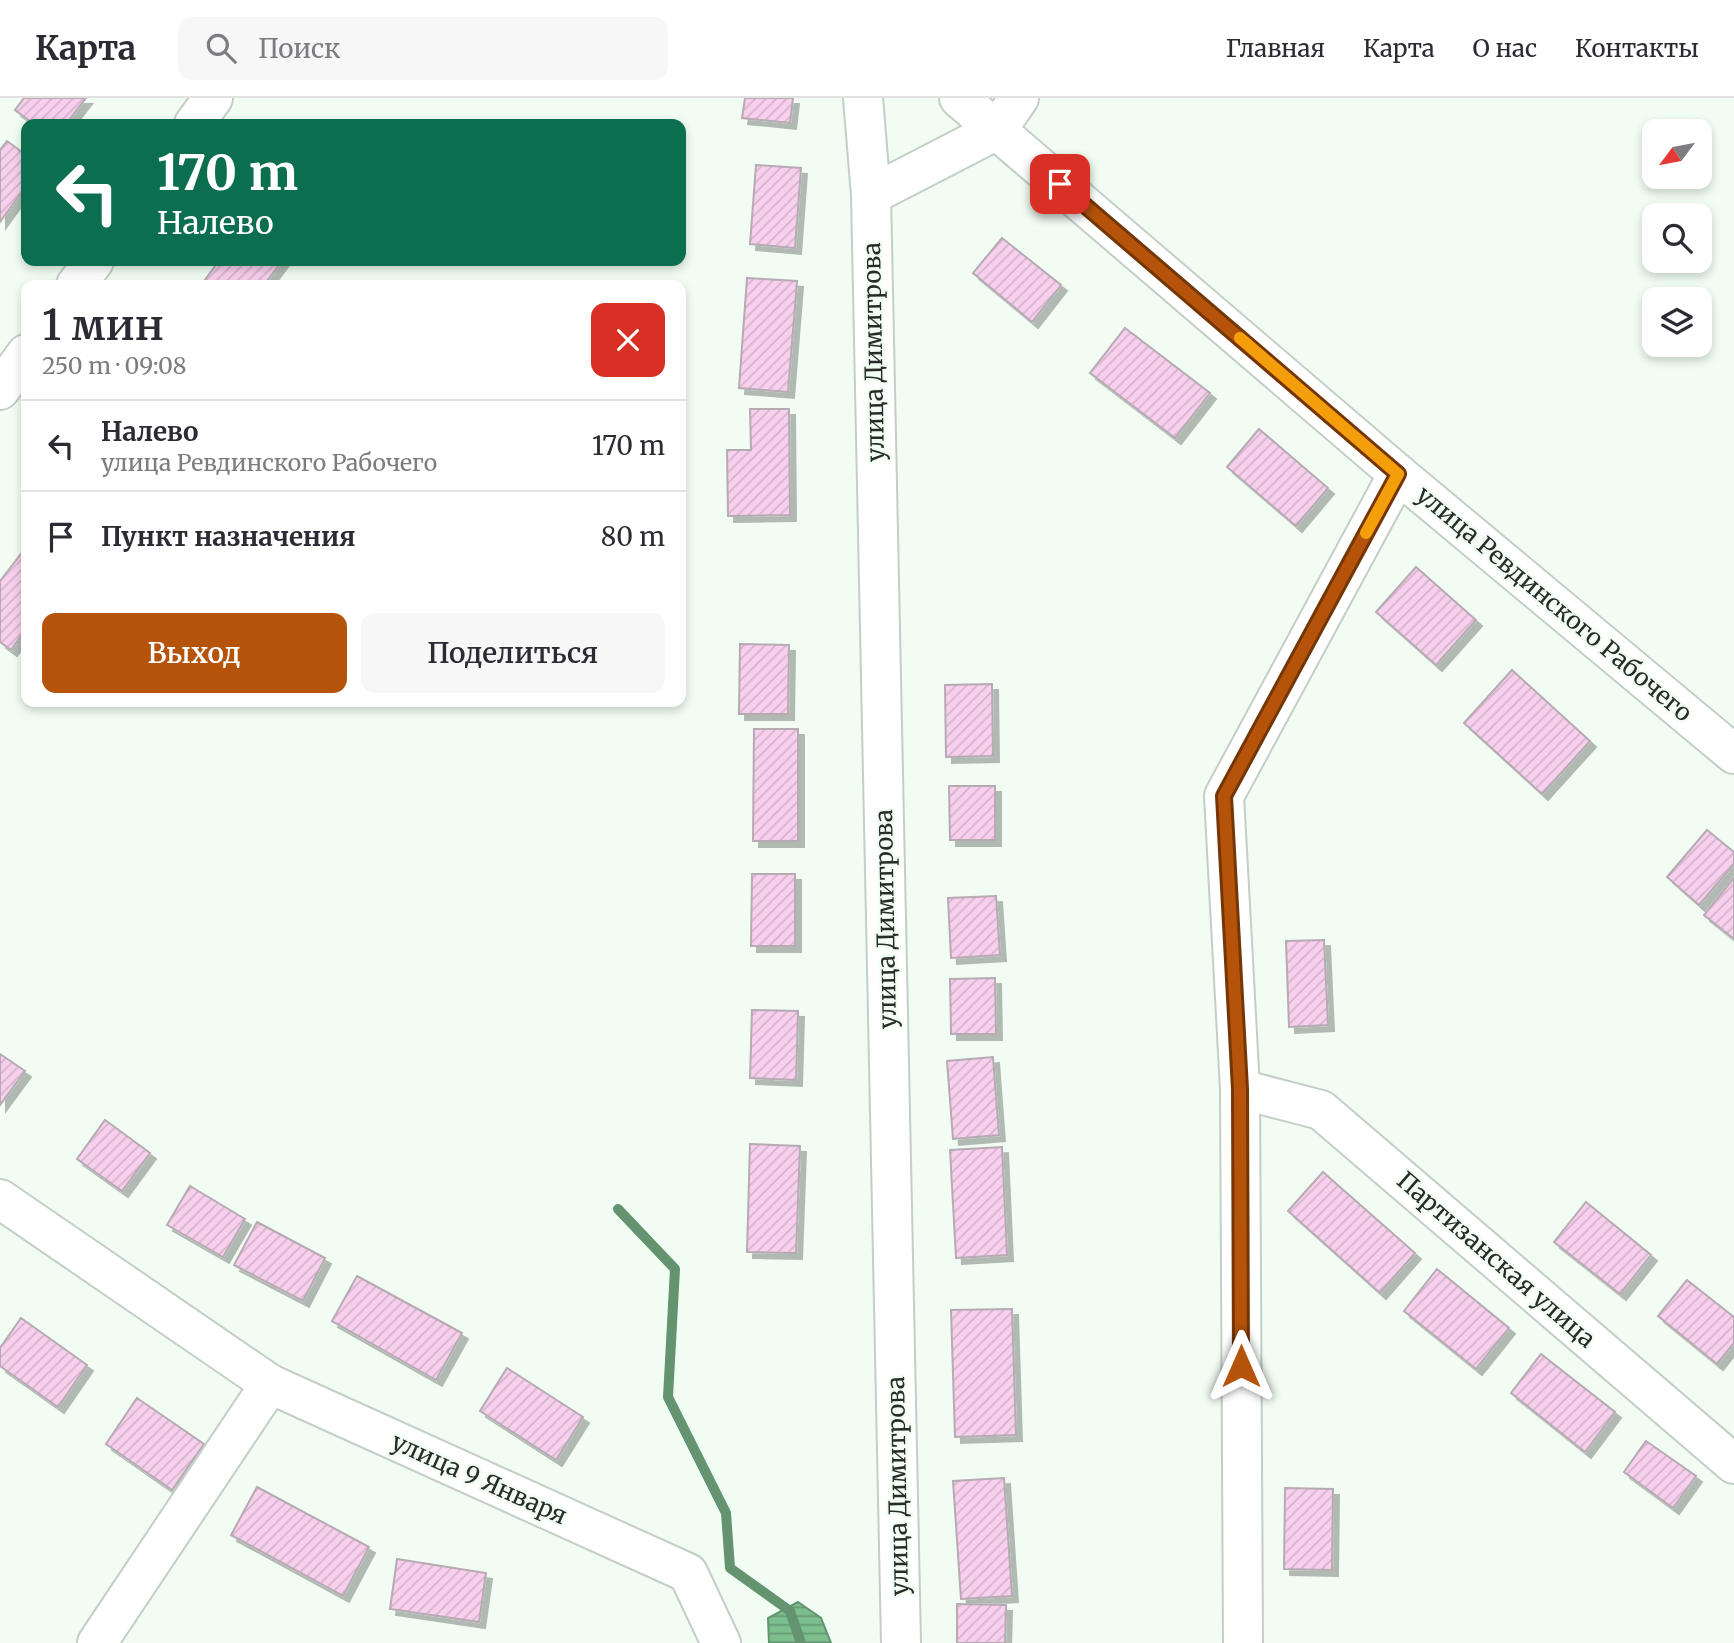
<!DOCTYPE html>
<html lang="ru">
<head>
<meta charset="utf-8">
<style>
  :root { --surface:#fff; --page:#f7f7f7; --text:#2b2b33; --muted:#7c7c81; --line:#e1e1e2; --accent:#b45309 }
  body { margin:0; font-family:Merriweather,serif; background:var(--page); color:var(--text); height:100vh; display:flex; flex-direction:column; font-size:26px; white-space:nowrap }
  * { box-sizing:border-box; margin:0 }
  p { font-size:23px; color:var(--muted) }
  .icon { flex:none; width:38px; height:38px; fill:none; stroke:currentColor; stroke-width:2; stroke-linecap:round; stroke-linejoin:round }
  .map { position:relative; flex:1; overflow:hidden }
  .panel { position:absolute; left:21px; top:182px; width:665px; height:427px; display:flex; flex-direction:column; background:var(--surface); border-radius:14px; box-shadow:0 4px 10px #0003 }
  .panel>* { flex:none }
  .banner { position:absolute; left:21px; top:21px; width:665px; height:147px; border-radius:14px; box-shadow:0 4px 10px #0003; background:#0b6e4f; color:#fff; overflow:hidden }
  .needle { width:46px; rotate:238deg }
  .fabs { position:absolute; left:1642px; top:21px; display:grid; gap:14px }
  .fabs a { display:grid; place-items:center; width:70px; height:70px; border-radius:14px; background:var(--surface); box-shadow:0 4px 10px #0003; font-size:35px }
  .pin { position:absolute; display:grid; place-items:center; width:60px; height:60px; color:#fff; margin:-30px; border-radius:14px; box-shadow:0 4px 10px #0006 }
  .me { position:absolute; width:77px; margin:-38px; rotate:0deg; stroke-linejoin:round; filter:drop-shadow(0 0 5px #0008) }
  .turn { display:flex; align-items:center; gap:24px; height:147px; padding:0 21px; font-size:32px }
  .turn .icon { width:91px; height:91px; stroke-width:2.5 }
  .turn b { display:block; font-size:49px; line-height:60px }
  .round { display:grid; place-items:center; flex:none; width:74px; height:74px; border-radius:14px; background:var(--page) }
  .summary { display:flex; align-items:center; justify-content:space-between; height:119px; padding:0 21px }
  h1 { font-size:42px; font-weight:600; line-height:52px }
  .action { display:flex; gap:14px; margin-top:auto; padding:14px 21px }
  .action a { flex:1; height:80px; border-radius:14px; background:var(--accent); color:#fff; font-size:28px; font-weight:600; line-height:80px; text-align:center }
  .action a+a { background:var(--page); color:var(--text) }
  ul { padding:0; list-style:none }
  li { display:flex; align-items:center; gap:21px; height:91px; padding:0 21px; border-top:2px solid var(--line) }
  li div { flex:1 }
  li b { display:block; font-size:26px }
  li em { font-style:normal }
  header { display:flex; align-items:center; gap:42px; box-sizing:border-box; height:98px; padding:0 35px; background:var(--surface); border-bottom:2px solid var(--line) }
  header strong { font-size:33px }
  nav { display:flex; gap:38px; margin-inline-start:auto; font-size:24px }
  .search { width:490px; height:63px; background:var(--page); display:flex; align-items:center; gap:18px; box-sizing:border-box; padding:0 24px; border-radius:14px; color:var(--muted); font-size:26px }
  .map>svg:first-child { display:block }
  .water { fill:url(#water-rules); stroke:#63936f; stroke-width:2 }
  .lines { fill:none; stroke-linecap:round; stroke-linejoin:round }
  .stream { stroke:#63936f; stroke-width:10 }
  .building { fill:url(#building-hatch); stroke:#b6aab3; stroke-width:2; filter:url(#shadow) }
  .minor-casing { stroke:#c3cfc6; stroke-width:42 }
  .tertiary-casing { stroke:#c3cfc6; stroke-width:42 }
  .minor { stroke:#fff; stroke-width:38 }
  .tertiary { stroke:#fff; stroke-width:38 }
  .route-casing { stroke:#753606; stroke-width:18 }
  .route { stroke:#b45309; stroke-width:12 }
  .slow { stroke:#f59e0b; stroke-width:12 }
  .labels { text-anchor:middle; stroke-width:5; stroke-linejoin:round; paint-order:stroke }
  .street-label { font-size:24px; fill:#282c28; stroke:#f1fdf3 }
</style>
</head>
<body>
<header>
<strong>Карта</strong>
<div class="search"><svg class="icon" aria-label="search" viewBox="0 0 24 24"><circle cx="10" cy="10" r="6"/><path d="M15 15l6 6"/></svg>Поиск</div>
<nav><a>Главная</a><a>Карта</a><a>О нас</a><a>Контакты</a></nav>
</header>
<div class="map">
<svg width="1734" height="1545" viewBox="0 0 1734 1545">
  <defs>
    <pattern id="water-rules" width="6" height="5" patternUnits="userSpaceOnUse" patternTransform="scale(1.75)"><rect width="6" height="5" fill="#7cbf8d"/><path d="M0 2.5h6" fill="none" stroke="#669b73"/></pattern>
    <pattern id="building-hatch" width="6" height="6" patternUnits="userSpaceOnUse" patternTransform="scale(1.75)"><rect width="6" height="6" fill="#f8d0ed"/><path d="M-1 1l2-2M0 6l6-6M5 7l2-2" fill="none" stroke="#d5b3cb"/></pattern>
    <filter id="shadow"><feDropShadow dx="6" dy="6" stdDeviation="0" flood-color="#0004"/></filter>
  </defs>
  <rect width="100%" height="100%" fill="#f1fdf3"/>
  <path class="water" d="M798,1504L821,1520L831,1545H769L768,1520Z"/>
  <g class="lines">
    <path class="stream" d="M618,1111L675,1171L668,1299L726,1415L730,1470L790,1513L801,1545"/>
  </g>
  <g class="building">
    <path d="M24,0H86L66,26H34L15,12Z"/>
    <path d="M745,0H793L790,25L742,20Z"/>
    <path d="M7,43L26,57V88L0,124V52Z"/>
    <path d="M756,67L801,70L795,150L750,146Z"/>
    <path d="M1002,140L1061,187L1032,224L973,175Z"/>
    <path d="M219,163H282L264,187H201Z"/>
    <path d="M747,180L797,183L788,294L739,290Z"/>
    <path d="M1125,230L1210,295L1175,340L1090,275Z"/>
    <path d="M750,311H789L790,417L728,418L727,352H751Z"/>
    <path d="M1259,331L1328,390L1296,428L1227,369Z"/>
    <path d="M24,452L26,454V531L11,552L0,544V483Z"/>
    <path d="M1416,469L1476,522L1436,567L1376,514Z"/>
    <path d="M740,546L789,547L788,616H739Z"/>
    <path d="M1512,572L1590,643L1542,696L1464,625Z"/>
    <path d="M992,586L993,658L946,659L945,587Z"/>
    <path d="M754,631H798V743H753Z"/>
    <path d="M949,688H995V742H950Z"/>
    <path d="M1707,732L1734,754V766L1699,807L1667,779Z"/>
    <path d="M752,776H795V848H751Z"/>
    <path d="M1734,780V841L1704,817Z"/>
    <path d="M996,798L1000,857L951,860L948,800Z"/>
    <path d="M1324,842L1328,927L1289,929L1286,843Z"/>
    <path d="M995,880L996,936H951L950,881Z"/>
    <path d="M752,912L798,913L796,982L750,980Z"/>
    <path d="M0,956L25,973L0,1007Z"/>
    <path d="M993,959L999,1037L953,1041L947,963Z"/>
    <path d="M105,1022L150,1055L122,1093L77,1061Z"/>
    <path d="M750,1046L800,1048L796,1155L747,1154Z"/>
    <path d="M1002,1049L1007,1157L956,1160L950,1052Z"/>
    <path d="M1323,1074L1415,1155L1380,1195L1288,1113Z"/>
    <path d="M190,1088L245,1121L223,1159L167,1127Z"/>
    <path d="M1586,1104L1651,1157L1620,1196L1554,1144Z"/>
    <path d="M257,1124L325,1160L303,1203L234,1167Z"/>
    <path d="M1437,1171L1509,1230L1476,1271L1404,1213Z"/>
    <path d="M357,1178L462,1235L436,1282L332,1223Z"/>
    <path d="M1687,1182L1734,1219V1245L1717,1266L1658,1218Z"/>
    <path d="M1012,1211L1016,1337L955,1339L951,1212Z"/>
    <path d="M21,1220L87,1267L58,1309L0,1268V1250Z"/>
    <path d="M1541,1256L1615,1314L1585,1354L1511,1295Z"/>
    <path d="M507,1270L583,1319L556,1362L480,1313Z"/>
    <path d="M137,1300L204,1346L172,1392L106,1346Z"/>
    <path d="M1646,1343L1696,1378L1673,1410L1624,1374Z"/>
    <path d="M1004,1380L1012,1498L961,1501L953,1383Z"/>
    <path d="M257,1389L369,1449L343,1498L231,1437Z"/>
    <path d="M1285,1390L1333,1391L1332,1472L1284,1471Z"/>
    <path d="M397,1461L486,1475L479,1524L390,1511Z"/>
    <path d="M957,1506L1006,1507L1005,1545H957Z"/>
  </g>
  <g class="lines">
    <g class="minor-casing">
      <g id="minor">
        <path d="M863,0L871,97L901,1545"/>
        <path d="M871,97L997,32L1019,0"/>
        <path d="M1240,991L1321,1012L1734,1366"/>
        <path d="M0,1101L270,1286L688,1475L721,1545"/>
        <path d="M97,1545L270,1286"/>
        <path d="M1243,1545L1240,991L1224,698L1398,376"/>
      </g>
    </g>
    <g class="tertiary-casing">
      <g id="tertiary">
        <path d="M959,0L1398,376L1734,656"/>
        <path d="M194,26L213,0"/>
        <path d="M76,187L94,163"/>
        <path d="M0,292L26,256"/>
      </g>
    </g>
    <use href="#minor" class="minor"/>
    <use href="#tertiary" class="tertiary"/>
  </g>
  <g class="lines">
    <g class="route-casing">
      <path id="route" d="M1060,86L1398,376L1224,698L1240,991L1241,1268"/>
    </g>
    <use href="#route" class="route"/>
    <path class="slow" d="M1240,240L1398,376L1366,435"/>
  </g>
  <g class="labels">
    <g class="street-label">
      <text transform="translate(874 254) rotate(-91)" y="8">улица Димитрова</text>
      <text transform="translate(1554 506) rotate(40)" y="8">улица Ревдинского Рабочего</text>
      <text transform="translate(886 821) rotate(-91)" y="8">улица Димитрова</text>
      <text transform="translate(1496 1162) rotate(41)" y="8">Партизанская улица</text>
      <text transform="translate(479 1381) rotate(24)" y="8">улица 9 Января</text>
      <text transform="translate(898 1388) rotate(-91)" y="8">улица Димитрова</text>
    </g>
  </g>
</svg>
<div class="fabs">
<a><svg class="needle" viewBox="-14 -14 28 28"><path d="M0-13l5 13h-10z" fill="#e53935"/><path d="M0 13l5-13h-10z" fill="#7c7c81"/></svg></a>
<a><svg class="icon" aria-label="search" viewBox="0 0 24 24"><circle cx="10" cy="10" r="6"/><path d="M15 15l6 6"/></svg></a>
<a><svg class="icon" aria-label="layers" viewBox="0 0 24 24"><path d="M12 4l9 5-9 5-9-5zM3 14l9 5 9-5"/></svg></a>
</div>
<div class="pin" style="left:1060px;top:86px;background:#d93025"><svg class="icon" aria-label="arrive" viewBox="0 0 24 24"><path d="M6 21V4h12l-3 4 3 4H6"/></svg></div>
<svg class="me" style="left:1241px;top:1268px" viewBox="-20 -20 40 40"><path d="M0-17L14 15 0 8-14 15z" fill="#b45309" stroke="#fff" stroke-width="4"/></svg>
<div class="banner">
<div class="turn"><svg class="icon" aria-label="left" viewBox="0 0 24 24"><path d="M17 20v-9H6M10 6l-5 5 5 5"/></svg><div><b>170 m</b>Налево</div></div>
</div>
<section class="panel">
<div class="summary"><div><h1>1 мин</h1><p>250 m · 09:08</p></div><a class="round" style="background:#d93025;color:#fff"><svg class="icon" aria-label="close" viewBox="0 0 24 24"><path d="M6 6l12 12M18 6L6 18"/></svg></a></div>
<ul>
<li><svg class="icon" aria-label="left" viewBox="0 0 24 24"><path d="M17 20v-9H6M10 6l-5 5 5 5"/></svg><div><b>Налево</b><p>улица Ревдинского Рабочего</p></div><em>170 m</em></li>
<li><svg class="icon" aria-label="arrive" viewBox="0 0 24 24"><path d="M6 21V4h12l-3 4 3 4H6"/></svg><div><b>Пункт назначения</b></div><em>80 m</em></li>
</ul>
<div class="action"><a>Выход</a><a>Поделиться</a></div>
</section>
</div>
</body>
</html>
